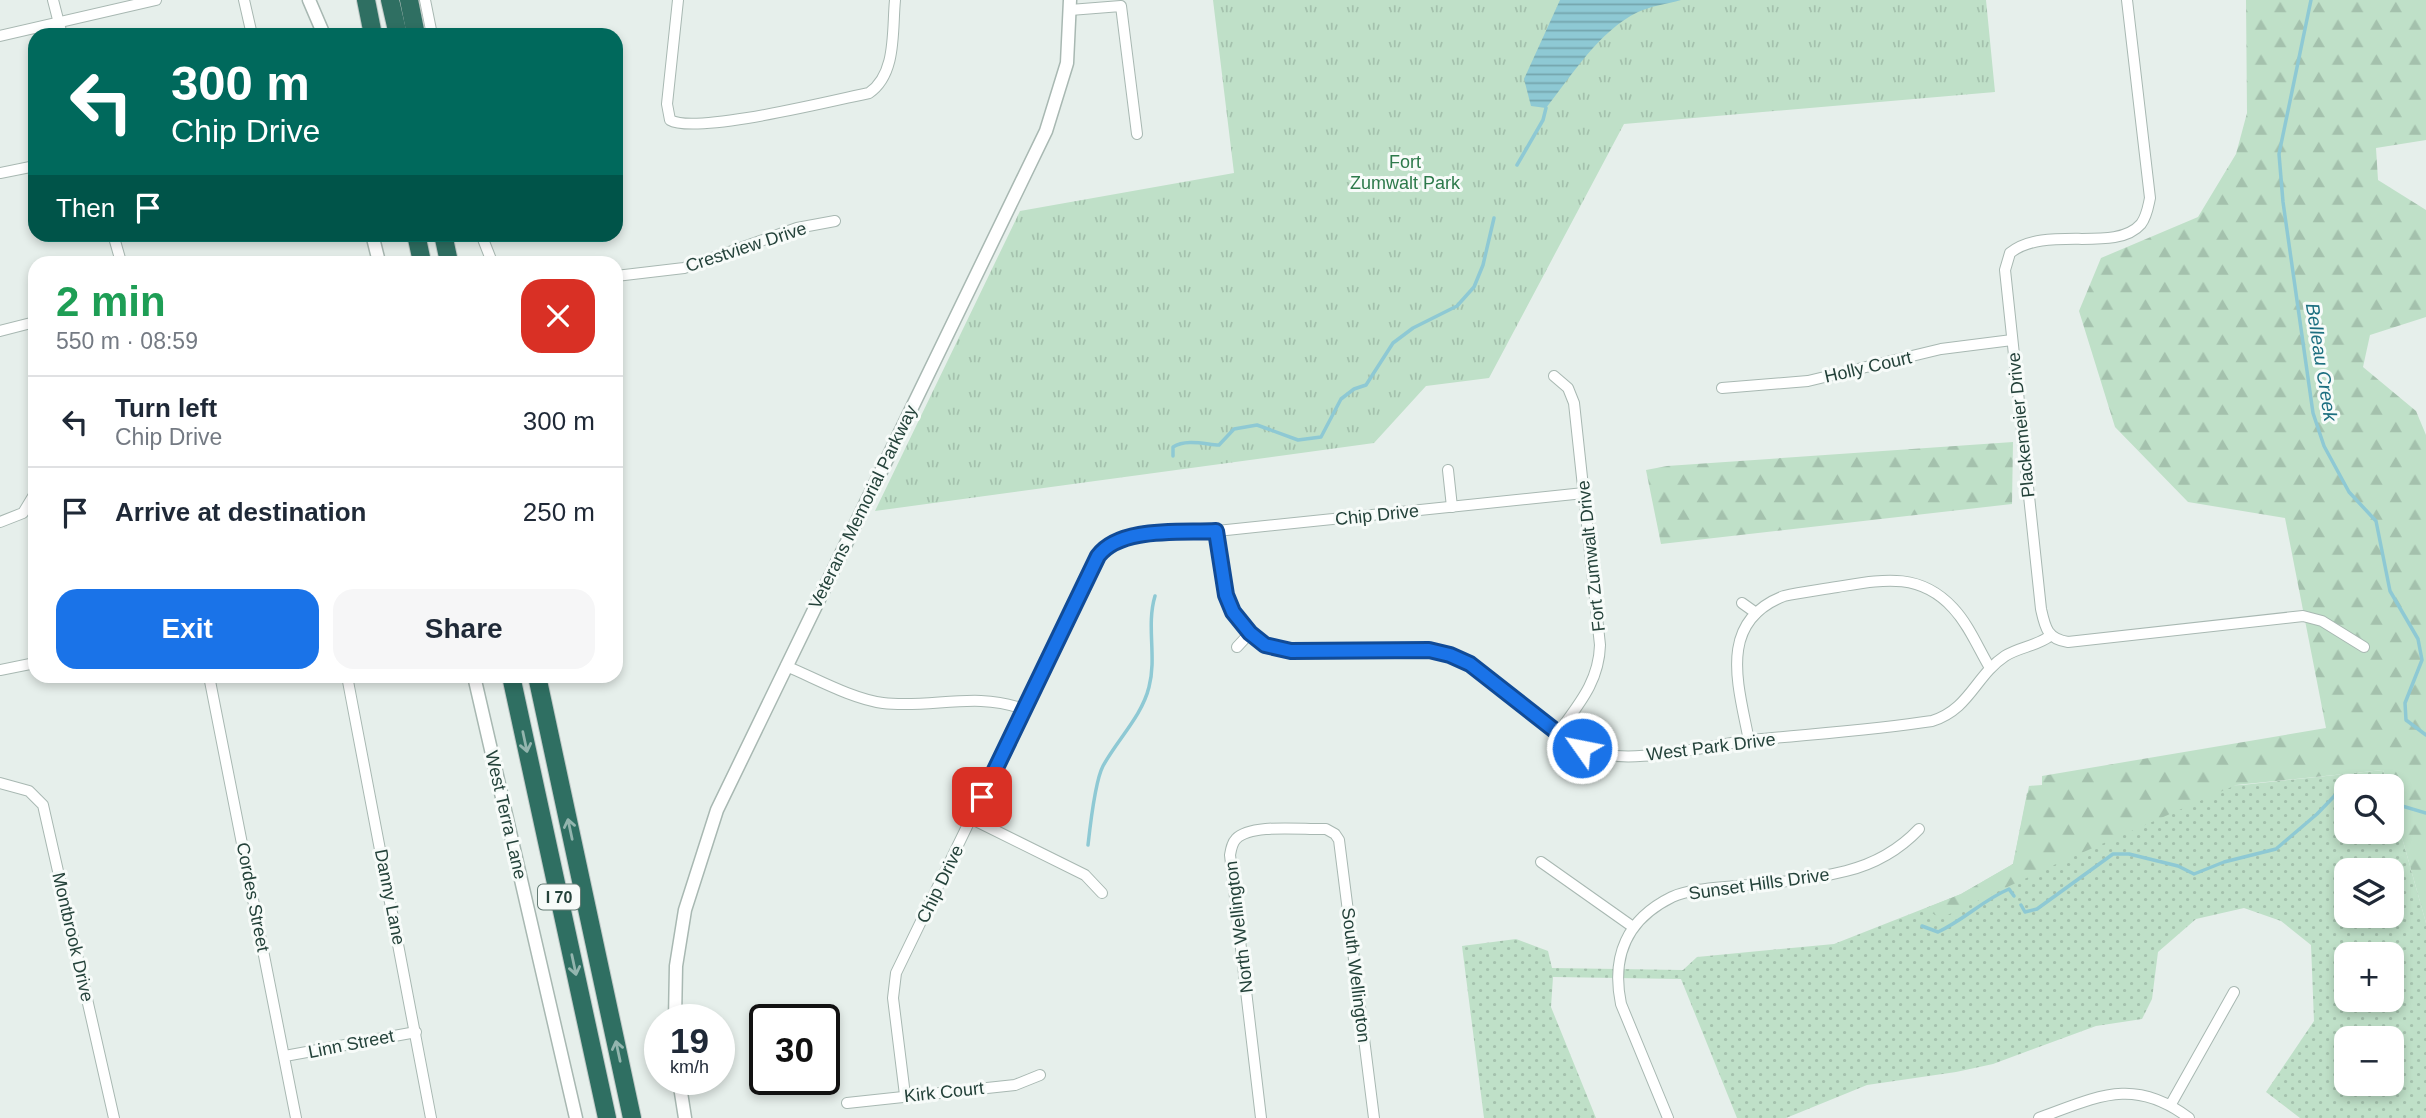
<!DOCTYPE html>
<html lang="en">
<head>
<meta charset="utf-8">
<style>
  :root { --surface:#fff; --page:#f6f6f7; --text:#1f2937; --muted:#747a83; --line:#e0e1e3; --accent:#1a73e8 }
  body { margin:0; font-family:Helvetica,sans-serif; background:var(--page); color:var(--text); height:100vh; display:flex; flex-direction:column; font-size:26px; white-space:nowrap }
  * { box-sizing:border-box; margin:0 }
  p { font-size:23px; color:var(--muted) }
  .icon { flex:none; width:38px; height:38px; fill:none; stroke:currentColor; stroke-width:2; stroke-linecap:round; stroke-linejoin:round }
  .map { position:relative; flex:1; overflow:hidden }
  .drawer { position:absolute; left:28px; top:256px; width:595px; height:427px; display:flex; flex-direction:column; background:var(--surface); border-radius:21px; box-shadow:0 4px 10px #0003 }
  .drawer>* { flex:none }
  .top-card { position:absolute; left:28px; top:28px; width:595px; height:214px; border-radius:21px; box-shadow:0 4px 10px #0003; background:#00695c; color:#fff; overflow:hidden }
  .controls { position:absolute; left:2334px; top:774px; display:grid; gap:14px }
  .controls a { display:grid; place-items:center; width:70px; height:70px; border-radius:14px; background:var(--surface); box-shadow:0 4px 10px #0003; font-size:35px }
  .speed { position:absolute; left:644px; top:1004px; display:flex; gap:14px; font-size:35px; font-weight:700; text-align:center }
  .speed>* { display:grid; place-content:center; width:91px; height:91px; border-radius:50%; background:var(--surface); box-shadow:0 4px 10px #0003; line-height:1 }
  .speed small { font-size:18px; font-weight:400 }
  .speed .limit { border:4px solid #111; border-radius:10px; background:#fff; color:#111 }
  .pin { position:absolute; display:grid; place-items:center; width:60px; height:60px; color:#fff; margin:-30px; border-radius:14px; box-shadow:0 4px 10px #0006 }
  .me { position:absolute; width:77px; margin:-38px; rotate:303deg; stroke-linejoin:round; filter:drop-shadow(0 0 5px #0008) }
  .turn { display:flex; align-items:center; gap:24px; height:147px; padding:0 28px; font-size:32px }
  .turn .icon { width:91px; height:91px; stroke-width:2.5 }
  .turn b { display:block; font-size:49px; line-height:60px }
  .then { display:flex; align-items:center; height:66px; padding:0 28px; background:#0003; gap:14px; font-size:26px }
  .round { display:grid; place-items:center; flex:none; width:74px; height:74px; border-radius:21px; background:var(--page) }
  .headline { display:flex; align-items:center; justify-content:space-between; height:119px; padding:0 28px }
  h1 { font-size:42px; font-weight:700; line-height:52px; color:#1e9e55 }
  .action { display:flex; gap:14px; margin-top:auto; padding:14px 28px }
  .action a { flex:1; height:80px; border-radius:21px; background:var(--accent); color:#fff; font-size:28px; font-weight:700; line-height:80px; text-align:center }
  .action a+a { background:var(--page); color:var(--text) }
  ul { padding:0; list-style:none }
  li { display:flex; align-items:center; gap:21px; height:91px; padding:0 28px; border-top:2px solid var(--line) }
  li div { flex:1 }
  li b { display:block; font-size:26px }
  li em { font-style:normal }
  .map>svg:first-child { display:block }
  .grass { fill:url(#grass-dots); fill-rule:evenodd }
  .forest { fill:url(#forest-firs) }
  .park { fill:url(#park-tufts) }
  .water { fill:url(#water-rules) }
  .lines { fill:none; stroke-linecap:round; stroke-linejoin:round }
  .stream { stroke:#8ec9d4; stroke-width:3.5 }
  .minor-casing { stroke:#a8b8b2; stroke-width:12 }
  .tertiary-casing { stroke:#a8b8b2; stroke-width:15 }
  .motorway-casing { stroke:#c2cac8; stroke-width:20 }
  .minor { stroke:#fff; stroke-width:10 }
  .tertiary { stroke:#fff; stroke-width:12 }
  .motorway { stroke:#2f6f62; stroke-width:18 }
  .oneway { stroke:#93b5ae }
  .route-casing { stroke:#114b97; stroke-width:18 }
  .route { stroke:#1a73e8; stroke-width:12 }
  .labels { text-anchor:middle; stroke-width:6; stroke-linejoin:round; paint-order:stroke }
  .shield { fill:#f7fbf9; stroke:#637a73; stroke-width:2 }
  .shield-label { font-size:16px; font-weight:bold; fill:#24423a }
  .park-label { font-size:18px; fill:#2d7a4b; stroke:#f7fbf9 }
  .street-label { font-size:18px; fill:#24423a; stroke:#f7fbf9 }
  .water-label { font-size:19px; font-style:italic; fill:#1c6f80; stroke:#f7fbf9 }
</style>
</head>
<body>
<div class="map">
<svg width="2426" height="1118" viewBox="0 0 2426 1118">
  <defs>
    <pattern id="grass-dots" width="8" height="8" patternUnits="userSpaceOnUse" patternTransform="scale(1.75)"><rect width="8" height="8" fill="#bfe0c8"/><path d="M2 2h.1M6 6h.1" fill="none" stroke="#a4c1ad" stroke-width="1.8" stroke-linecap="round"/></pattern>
    <pattern id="forest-firs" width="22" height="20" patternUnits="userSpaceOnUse" patternTransform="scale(1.75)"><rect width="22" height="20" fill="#bfe0c8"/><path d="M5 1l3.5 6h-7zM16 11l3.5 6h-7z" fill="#a4c1ad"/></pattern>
    <pattern id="park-tufts" width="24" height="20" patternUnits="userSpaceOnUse" patternTransform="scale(1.75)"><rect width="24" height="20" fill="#bfe0c8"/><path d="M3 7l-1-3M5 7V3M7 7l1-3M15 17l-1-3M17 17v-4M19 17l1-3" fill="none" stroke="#a4c1ad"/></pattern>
    <pattern id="water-rules" width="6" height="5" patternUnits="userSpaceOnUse" patternTransform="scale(1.75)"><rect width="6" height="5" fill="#8ec9d4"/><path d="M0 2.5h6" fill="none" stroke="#74a5ad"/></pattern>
  </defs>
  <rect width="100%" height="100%" fill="#e6efeb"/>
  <path class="grass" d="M2383,770L2388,786H2347V831H2392V802L2426,923V1118H2300L2266,1092L2314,1021L2311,945L2281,921L2244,908L2196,919L2158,952L2152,999L2142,1019L2096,1026L1993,1064L1956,1072L1867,1085L1786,1118H1737L1681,979L1553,977L1551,1007L1596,1118H1484L1462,946L1516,939L1548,951L1552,968L1683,970L1697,957L1834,944L1961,894L2013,864L2027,793L2242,785ZM2347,870H2392V915H2347ZM2347,954H2392V999H2347ZM2347,1038H2392V1083H2347Z"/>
  <g class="forest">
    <path d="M2246,0H2426V140L2376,148L2378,180L2426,210V317L2370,335L2363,367L2416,411L2426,435V923L2392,802V786H2388L2383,770L2236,785L2054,865L1941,918L1924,909L1961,894L2013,864L2029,786L2042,785V776L2326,728L2285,518L2188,502L2115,427L2079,311L2101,258L2198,217L2236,154L2247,113Z"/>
    <path d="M2013,442L2012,504L1661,544L1646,470L1667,466Z"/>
  </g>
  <path class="park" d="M1213,0H1986L1995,92L1624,124L1489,378L1426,386L1374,443L875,511L1020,211L1234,173Z"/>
  <path class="water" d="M1560,0H1681C1667,4 1651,6 1638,12C1599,31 1572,75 1546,108L1531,106L1524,79Z"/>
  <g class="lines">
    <g class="stream">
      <path d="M2311,0L2279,154L2283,202L2313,413L2324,446L2349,492L2376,521L2390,591L2418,639L2422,660L2405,703L2406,720L2426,735"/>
      <path d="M1517,165L1543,120L1546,108"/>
      <path d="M1173,456V447C1186,439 1204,444 1219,445L1234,429L1257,425L1298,440L1321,437L1341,399L1354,389L1366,385L1393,343L1413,328L1457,306L1474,287L1483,265L1494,218"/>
      <path d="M2392,803L2426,813"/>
      <path d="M1088,845C1090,827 1095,781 1103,766C1117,740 1142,716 1149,687C1157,657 1146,626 1155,596"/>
      <path d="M2021,905L2025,912L2037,909L2113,854H2129L2178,866L2194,874L2224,862L2276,849L2317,814L2346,784L2349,786"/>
      <path d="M1922,926L1938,932C1964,920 1983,900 2009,889L2014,896"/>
    </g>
    <g class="minor-casing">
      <g id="minor">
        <path d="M53,0L62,35"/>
        <path d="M244,0L252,35"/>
        <path d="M425,0L432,35"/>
        <path d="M678,0L667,104L670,120C695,135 835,100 869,93C897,74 892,30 895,0"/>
        <path d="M2127,0L2150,198C2148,207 2147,216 2141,224C2115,254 2046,224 2010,253L2005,270L2041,609C2045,627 2047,639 2068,642L2303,616L2322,621L2364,647"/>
        <path d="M1070,10L1121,6L1137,134"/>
        <path d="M0,36L156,0"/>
        <path d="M0,173L35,166"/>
        <path d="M113,234L121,262"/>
        <path d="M481,234L492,262"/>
        <path d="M616,276L684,268L797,228L835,221"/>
        <path d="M0,331L35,322"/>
        <path d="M1554,376L1568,388L1574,403L1600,645C1599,682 1578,705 1558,733"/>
        <path d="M1722,388L1808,381L1941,349L2012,340"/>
        <path d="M1448,470L1452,507"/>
        <path d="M0,522L23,513L35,493"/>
        <path d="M1217,531L1226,595L1233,612L1250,633L1265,645L1291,651L1429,650C1443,654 1457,657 1469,664C1510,687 1541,729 1585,749C1626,768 1707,745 1753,740C1812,734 1873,730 1932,721C1970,709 1975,676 2005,656C2019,647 2037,646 2050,636"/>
        <path d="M1742,603L1756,613"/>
        <path d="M1237,647L1250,633"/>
        <path d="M786,666C815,678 852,699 883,703C930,709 976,691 1023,709"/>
        <path d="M0,670L35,663"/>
        <path d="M209,676L296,1118"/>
        <path d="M347,676L431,1118"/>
        <path d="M1749,741C1739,687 1716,622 1784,596C1801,592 1820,590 1837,587C1881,580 1919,571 1953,608C1969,625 1978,648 1990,668"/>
        <path d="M0,783L29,791L43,805L114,1118"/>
        <path d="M972,819L1085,875L1102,893"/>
        <path d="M1541,862L1633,927"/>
        <path d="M285,1056L416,1032"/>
        <path d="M905,1095L893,998L896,973L1098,556L1106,545L1125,537L1153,533L1217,531L1584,493"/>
        <path d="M847,1103L1015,1085L1040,1075"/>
        <path d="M2171,1104L2234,992"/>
        <path d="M1261,1118L1230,855C1231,849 1232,843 1236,839C1251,823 1304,830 1326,829L1335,834L1339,840L1374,1118"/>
        <path d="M1668,1118L1621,1004C1611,956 1627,919 1672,897C1690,889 1715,888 1735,886C1772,883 1810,880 1846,871C1874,864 1900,849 1919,829"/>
        <path d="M2039,1118C2097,1097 2133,1076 2189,1118"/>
      </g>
    </g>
    <g class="tertiary-casing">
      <g id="tertiary">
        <path d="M309,0L324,35"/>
        <path d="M372,234L379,262"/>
        <path d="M474,676L576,1118"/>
        <path d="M675,1020L676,966L685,910L717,810L1046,131L1067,63L1070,0"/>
        <path d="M679,1080L685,1118"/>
      </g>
    </g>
    <g class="motorway-casing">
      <g id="motorway">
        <path d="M366,0L373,35"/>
        <path d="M390,0L398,35"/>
        <path d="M409,0L416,35"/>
        <path d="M416,234L422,262"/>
        <path d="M443,234L449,262"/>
        <path d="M511,676L607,1118"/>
        <path d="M537,676L632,1118"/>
      </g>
    </g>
    <use href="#minor" class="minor"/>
    <use href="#tertiary" class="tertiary"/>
    <use href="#motorway" class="motorway"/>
  </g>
  <defs><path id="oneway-shaft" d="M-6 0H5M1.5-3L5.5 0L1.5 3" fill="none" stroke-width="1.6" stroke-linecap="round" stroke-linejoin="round" transform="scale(1.75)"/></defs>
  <g class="oneway">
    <use href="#oneway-shaft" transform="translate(525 742) rotate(78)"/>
    <use href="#oneway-shaft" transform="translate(570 829) rotate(-102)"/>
    <use href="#oneway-shaft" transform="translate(574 965) rotate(78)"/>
    <use href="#oneway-shaft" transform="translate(618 1051) rotate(-102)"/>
  </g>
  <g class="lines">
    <g class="route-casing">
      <path id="route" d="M982,797L1098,556C1120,526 1182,533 1216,531L1226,595L1233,612L1250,633L1265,645L1291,651L1429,650L1450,655L1470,664L1558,733L1582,748"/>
    </g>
    <use href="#route" class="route"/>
  </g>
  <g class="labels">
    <rect class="shield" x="538" y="884.5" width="42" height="25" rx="5"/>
    <g class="shield-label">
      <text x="559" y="903">I 70</text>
    </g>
    <g class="park-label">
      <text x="1405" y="168">Fort<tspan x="1405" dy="21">Zumwalt Park</tspan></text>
    </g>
    <g class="street-label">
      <text transform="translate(746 247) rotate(-18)" y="6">Crestview Drive</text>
      <text transform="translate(1868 367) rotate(-13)" y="6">Holly Court</text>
      <text transform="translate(2021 425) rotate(-96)" y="6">Plackemeier Drive</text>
      <text transform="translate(863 507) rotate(-64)" y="6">Veterans Memorial Parkway</text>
      <text transform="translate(1377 515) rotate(-6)" y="6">Chip Drive</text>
      <text transform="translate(1591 556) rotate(-96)" y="6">Fort Zumwalt Drive</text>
      <text transform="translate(1711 747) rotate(-7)" y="6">West Park Drive</text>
      <text transform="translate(506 815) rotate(77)" y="6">West Terra Lane</text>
      <text transform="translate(940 884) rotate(-64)" y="6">Chip Drive</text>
      <text transform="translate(1759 884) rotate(-8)" y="6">Sunset Hills Drive</text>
      <text transform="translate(253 897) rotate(79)" y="6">Cordes Street</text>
      <text transform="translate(390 897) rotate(79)" y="6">Danny Lane</text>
      <text transform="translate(1239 927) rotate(-97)" y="6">North Wellington</text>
      <text transform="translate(73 937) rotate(77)" y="6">Montbrook Drive</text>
      <text transform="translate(1356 975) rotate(83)" y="6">South Wellington</text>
      <text transform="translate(351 1044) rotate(-11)" y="6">Linn Street</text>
      <text transform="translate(944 1092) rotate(-6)" y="6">Kirk Court</text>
    </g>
    <g class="water-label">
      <text transform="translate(2322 362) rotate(81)" y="7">Belleau Creek</text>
    </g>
  </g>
</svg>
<div class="controls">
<a><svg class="icon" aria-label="search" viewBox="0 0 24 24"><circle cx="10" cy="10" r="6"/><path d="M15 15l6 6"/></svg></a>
<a><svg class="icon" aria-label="layers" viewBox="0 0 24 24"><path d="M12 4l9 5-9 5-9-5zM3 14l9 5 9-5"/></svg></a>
<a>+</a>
<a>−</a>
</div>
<div class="speed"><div>19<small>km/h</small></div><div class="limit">30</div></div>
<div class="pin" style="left:982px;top:797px;background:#d93025"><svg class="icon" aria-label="arrive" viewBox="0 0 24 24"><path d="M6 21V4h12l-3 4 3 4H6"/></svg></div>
<svg class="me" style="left:1582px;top:748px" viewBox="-20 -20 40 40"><circle r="17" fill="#1a73e8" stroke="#fff" stroke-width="3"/><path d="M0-11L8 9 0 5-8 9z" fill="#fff"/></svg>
<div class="top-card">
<div class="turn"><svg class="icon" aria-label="left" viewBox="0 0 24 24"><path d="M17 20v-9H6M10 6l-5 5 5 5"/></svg><div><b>300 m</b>Chip Drive</div></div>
<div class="then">Then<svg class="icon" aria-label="arrive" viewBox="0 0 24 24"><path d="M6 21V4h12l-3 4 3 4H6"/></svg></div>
</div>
<section class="drawer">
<div class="headline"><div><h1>2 min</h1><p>550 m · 08:59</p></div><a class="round" style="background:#d93025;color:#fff"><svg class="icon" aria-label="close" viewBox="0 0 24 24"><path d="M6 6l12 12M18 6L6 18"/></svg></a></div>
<ul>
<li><svg class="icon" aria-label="left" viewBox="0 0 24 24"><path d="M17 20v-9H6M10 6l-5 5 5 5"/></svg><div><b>Turn left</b><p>Chip Drive</p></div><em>300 m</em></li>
<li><svg class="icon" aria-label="arrive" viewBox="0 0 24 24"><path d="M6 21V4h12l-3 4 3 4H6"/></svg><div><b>Arrive at destination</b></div><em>250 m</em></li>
</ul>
<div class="action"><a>Exit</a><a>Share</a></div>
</section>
</div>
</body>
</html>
